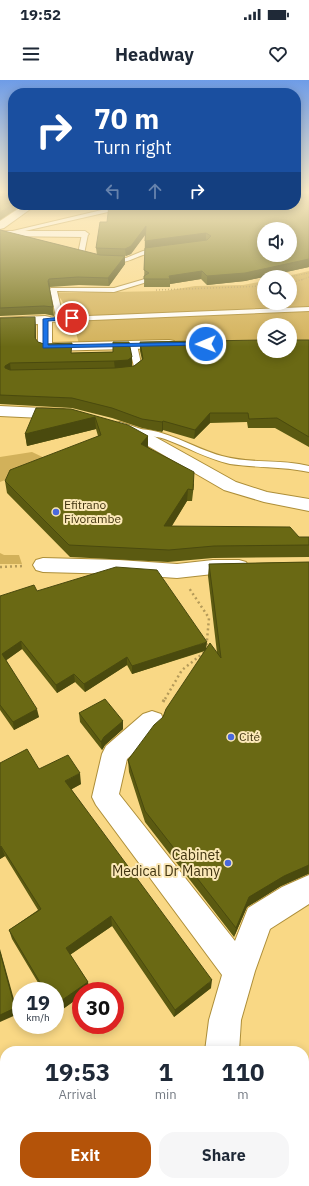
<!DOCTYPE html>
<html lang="en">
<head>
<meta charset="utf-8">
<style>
  :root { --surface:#fff; --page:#f6f6f7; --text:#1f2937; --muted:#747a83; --accent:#b45309 }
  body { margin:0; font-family:"IBM Plex Sans",sans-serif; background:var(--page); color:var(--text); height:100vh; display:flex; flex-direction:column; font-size:15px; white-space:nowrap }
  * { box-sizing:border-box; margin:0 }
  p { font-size:13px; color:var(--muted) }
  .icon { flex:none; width:22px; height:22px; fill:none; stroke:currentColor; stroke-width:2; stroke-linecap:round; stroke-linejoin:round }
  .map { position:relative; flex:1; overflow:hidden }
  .details { position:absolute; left:0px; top:966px; width:309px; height:140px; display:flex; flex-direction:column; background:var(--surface); border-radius:16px 16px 0 0; box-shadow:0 2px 10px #0003 }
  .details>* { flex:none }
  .top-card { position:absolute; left:8px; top:8px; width:293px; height:122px; border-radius:16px; box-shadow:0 2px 10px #0003; background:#1a4fa0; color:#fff; overflow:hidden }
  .controls { position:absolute; left:257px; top:142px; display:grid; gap:8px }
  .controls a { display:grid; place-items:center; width:40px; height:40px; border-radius:50%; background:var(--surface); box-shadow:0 2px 10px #0003; font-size:20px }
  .speed { position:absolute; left:12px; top:902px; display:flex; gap:8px; font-size:20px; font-weight:700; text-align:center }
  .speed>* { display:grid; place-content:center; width:52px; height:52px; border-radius:50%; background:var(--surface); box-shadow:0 2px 10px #0003; line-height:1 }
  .speed small { font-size:10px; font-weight:400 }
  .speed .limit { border:6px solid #d22; background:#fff; color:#111 }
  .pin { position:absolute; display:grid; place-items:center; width:34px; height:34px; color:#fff; margin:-17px; border:2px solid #fff; border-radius:50%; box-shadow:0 1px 4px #0007 }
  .me { position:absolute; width:44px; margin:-22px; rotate:269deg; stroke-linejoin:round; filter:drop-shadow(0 0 3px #0008) }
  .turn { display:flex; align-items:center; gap:14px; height:84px; padding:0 20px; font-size:18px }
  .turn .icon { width:52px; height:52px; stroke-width:2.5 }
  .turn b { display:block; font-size:28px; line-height:34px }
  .lanes { display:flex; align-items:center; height:38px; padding:0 20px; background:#0003; justify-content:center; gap:20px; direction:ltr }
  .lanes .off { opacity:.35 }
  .eta { display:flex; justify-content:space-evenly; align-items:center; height:68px; text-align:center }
  .eta b { font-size:24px; font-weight:800; line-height:28px }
  .button { display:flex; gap:8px; margin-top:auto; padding:8px 20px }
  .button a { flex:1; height:46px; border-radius:16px; background:var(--accent); color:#fff; font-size:16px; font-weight:800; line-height:46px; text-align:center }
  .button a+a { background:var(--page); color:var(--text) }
  .status { display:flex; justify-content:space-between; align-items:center; height:28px; padding:0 20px; background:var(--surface); direction:ltr }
  .status svg { height:11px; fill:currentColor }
  header { display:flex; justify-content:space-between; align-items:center; height:52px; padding:0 20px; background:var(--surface); font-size:18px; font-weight:800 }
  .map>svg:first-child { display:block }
  .green { fill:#d2b15a }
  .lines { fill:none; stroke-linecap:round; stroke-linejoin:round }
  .service-casing { stroke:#ad8e39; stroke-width:2 }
  .pedestrian-casing { stroke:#ad8e39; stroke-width:2 }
  .minor-casing { stroke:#ad8e39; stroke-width:2 }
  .path-far3 { stroke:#b49a59; stroke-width:1; stroke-dasharray:1 1.5; stroke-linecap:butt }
  .path-far2 { stroke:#b49a59; stroke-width:1.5; stroke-dasharray:1 2; stroke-linecap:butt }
  .path-far1 { stroke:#b49a59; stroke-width:2.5; stroke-dasharray:2 3; stroke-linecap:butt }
  .path { stroke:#b49a59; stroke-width:3; stroke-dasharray:2.5 3.5; stroke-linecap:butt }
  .service { fill:#fff; fill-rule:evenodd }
  .pedestrian { fill:#fff; fill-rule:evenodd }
  .minor { fill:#fff; fill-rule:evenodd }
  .wall { fill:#5b5a11 }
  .shaded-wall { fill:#4a4a0e }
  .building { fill:#6a6914; stroke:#4a4a0e; fill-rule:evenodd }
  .route { fill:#1a73e8; stroke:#114b97 }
  .poi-dot { fill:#4a69dc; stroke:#fbe8b7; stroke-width:1.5 }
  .labels { text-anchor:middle; stroke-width:4; stroke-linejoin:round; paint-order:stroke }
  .poi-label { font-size:12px; fill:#40330f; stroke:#fbe8b7; text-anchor:start }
  .near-poi-label { font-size:14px; fill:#40330f; stroke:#fbe8b7; text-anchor:end }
</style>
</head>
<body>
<div class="status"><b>19:52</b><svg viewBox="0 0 49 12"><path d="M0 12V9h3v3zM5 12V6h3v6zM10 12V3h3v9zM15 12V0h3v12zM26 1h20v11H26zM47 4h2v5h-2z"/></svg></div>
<header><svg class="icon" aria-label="menu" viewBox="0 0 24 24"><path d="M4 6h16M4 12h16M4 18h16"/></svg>Headway<svg class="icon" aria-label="heart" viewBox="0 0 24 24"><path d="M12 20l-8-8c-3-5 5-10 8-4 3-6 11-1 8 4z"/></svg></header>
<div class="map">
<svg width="309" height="1106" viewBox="0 0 309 1106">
  <rect width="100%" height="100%" fill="#f9d885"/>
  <g class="green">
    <path d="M309,191V260H290V245H264V261L79,264L72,237L57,213L165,211L195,206L243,205L264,201V223H290V197H283Z"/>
    <path d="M32,372L51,381L0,402V377Z"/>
    <path d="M0,473L4,475H19L22,484H0Z"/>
  </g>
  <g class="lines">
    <g class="service-casing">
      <g id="service">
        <path d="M106,129L109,131L108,132L3,156L0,154Z"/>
        <path d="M85,152L88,154L84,174L81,176L78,174L82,154Z"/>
        <path d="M160,168L162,169V171C157,172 151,172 146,174C135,177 119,188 107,180L110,178H126L143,171Z"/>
        <path d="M145,199L148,201L147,202L114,212L57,211L63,237L309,227V231L45,242L41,240L45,238L56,237L50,209L51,208H114Z"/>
        <path d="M130,263H133L137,265L142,288L128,295L124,293L134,287L129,265Z"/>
        <path d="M135,349C168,349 192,368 222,376C247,383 273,380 299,384L309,386V392C283,386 256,388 230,384C207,379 187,367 165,359C154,355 143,357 132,354L131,352Z"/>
      </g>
    </g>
    <g class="pedestrian-casing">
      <path id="pedestrian" d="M3,151H85L89,154L85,157L0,156V152Z"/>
    </g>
    <g class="minor-casing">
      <g id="minor">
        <path d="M24,125H36L4,148L0,149V141Z"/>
        <path d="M45,236L50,237L52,240V263L169,260L174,261L176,264L174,267L169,268L45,271L40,270L38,267V244L0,246V238Z"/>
        <path d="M0,326L63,329L69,331L71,334L69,337L63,339L0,336Z"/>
        <path d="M120,342L141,349L236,402L267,412L309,419V431L264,422L224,410L129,355L114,350L112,347L114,344Z"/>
        <path d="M43,478L119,480L177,484L213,480H239L246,482L249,487L246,492L239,494H213L177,498L119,494L43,492L36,490L33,485L36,480Z"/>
        <path d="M152,631L161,634L164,641L161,648L127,679L119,714L235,861L248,828L282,807L309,795V824L270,849L255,891L241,940L239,971H205L209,940L222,895L96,725L92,717L102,674L106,666L143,634Z"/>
        <path d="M200,1101H238L239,1106H201Z"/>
      </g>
    </g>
    <g class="path-far3">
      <path d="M289,197L309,193"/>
      <path d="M301,200L309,197"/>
    </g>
    <g class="path-far2">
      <path d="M290,203L304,199"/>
      <path d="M257,205L264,203"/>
      <path d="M156,210L264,206"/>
    </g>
    <g class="path-far1">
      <path d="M0,487L23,486"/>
      <path d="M165,619L182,590L206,571L209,538L189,508"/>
    </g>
    <path class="path" d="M163,622L165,618"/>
    <use href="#service" class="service"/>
    <use href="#pedestrian" class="pedestrian"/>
    <use href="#minor" class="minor"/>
  </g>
  <g class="wall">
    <path d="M309,112V187L245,201L207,205L201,199L170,204V207H144L145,154L131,174L125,176V184L109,206L79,205L50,207L49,208L53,227L54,236L45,234L0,236V150L97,175L96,168L107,142Z"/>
    <path d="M0,238L36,246V260L38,262L72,273L113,272L132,286V287L134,286L142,280L140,271V262L309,260V367L275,348H248L247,342L210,343L194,359L163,350L162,352L142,348L112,338L72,328L0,324Z"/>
    <path d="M71,329L148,356V367L194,404L192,421H187L172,446L299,457H309V477L213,478L168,482L70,477L7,413L5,401L98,356L96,349L27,366L25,354Z"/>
    <path d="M309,482V794H308L281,806L247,827L234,857L145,742L129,692L128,680L163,637L205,571L132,594L127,585L85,612L75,602L57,613L22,569L6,580L39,637L14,650L0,630V516L37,511L206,568L217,573L208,496L209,484Z"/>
    <path d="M79,633L123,641V649L105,665L102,670L80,642Z"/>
    <path d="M0,683L39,689L81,704L71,709L211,908L174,937L112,846L70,875L88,902L89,910L81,911V916L56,934L55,932V911H43L12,859L9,850L38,830L5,776L0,779Z"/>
    <path d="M309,1088V1098L308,1093Z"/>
  </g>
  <g class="shaded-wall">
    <path d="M0,112H13V114L0,115Z"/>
    <path d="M13,124V125H23L0,140V132Z"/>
    <path d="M146,146V154L131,174L126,176L125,169Z"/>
    <path d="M206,153V161L145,168V161Z"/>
    <path d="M125,176V184L109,206L108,198Z"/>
    <path d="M309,179V187L245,201L207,205V196Z"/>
    <path d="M202,191L201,199L170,204V199L169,196Z"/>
    <path d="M49,199L50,207L49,209L48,201Z"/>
    <path d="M35,237L36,246V267L35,258Z"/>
    <path d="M132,277V286L128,289L115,290L114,281Z"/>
    <path d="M10,283L11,292L5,288V286Z"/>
    <path d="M210,333V343L194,359L195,350Z"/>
    <path d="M95,337L96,349L27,366L25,354Z"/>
    <path d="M163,341V350L162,352V342Z"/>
    <path d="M148,356V368L141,364Z"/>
    <path d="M188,409L187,421L164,458V446Z"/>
    <path d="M21,561L22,569L4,582L2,574Z"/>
    <path d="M207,562L206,570L132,594V586Z"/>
    <path d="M127,577V585L85,612L84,604Z"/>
    <path d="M74,594L75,602L57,613L56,605Z"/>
    <path d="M37,629L39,637L14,650L13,642Z"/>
    <path d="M123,641V649L105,665L102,670L101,662L104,657Z"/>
    <path d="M80,693L81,704L67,712L65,701Z"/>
    <path d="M1,766L5,776L0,779V767Z"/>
    <path d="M309,785L308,794L281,806L247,827L234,857L236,848L249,817L284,796Z"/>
    <path d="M111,836L112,846L68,876L66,868Z"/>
    <path d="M0,869L18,934L0,942Z"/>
    <path d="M212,900L211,908L174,937L175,930Z"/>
    <path d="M88,902L89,910L88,911H81V916L56,934L55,930V925Z"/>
    <rect x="72" y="1101" width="2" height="5"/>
  </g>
  <g class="building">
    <path d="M296,112H309V179L245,193L207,196L202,191L169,196L170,199H144V196L149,193L144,190L145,168L207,160L211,156L206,153L145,161L146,146L131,166L125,169L96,168L100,142H107L109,125H296ZM264,149H290V175H264Z"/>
    <path d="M13,115V124L0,132V116Z"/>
    <path d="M0,150L100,175L125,176L108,198L78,197L49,199L48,201L53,227L44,226L0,228Z"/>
    <path d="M35,237V258L38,262L44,264L72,263L71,273L113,272V262H129L132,277L128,280L114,281L10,283L5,286V288L10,290L115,288L134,286L143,279L140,262L264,260V271H290V258L291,260H309V357L277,338L249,339L248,333H210L195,350L163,341L162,342L142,339L112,328L72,318L0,315V238Z"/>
    <path d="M36,328L71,329L128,345L148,356L141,364L194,392L193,410L188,409L164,446L290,447L299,457H309V465L214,466L169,470L69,465L5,401L10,390L101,355L95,337L25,354Z"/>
    <path d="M309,482V785L284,796L249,817L236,848L145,731L128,680L154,645L163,637L166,629L210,563L221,578L209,484Z"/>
    <path d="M116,487L157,490L207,562L132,586L127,577L84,604L74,594L56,605L21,561L2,574L37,629L13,642L0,625V516L34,505L37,511Z"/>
    <path d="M105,619L123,641L104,657L101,662L79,633Z"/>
    <path d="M27,669L39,689L68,675L80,693L65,701L212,900L175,930L111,836L66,868L88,902L55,925V911H45L9,850L41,829L1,766L0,767V683Z"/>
    <path d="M0,872L15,928L0,935Z"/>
    <rect x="17" y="1101" width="55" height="5"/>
  </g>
  <linearGradient id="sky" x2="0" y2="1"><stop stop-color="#6e9ce7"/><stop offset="0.42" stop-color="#fcedc8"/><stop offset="1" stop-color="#fcedc8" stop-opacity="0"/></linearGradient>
  <rect width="309" height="267" fill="url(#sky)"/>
  <path class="route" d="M72,236H74V239L48,241V265L206,262L208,264L206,265L43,268V239Z"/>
  <g class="poi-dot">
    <circle cx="56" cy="432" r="4"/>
    <circle cx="231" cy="657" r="4"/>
    <circle cx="228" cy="783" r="4"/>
  </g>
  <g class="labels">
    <g class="poi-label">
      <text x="64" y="429">Efitrano<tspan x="64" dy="14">Fivorambe</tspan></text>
      <text x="239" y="661">Cité</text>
    </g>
    <g class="near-poi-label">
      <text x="220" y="780">Cabinet<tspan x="220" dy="16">Medical Dr Mamy</tspan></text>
    </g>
  </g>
</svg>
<div class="controls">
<a><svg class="icon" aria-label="sound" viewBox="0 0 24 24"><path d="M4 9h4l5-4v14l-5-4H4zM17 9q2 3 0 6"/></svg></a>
<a><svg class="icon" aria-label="search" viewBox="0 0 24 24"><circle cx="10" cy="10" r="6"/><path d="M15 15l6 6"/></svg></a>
<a><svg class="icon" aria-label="layers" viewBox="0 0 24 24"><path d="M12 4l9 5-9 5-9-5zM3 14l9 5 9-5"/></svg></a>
</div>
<div class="speed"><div>19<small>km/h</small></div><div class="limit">30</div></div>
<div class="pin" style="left:72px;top:238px;background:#d93025"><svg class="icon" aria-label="arrive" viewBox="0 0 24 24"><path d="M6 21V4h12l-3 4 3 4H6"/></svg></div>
<svg class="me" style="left:206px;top:264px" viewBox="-20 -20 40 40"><circle r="17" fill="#1a73e8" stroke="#fff" stroke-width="3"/><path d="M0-11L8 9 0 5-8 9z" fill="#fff"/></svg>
<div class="top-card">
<div class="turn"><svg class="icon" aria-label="right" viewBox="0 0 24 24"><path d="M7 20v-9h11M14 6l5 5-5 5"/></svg><div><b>70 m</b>Turn right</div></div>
<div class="lanes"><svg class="icon off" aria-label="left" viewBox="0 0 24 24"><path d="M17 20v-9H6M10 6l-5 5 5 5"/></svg><svg class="icon off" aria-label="ahead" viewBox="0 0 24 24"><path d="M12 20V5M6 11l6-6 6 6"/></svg><svg class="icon" aria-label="right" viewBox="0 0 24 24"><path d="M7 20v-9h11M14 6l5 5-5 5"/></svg></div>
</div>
<section class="details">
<div class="eta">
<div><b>19:53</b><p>Arrival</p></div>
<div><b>1</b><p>min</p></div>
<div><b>110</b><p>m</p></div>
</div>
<div class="button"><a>Exit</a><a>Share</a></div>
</section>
</div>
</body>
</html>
